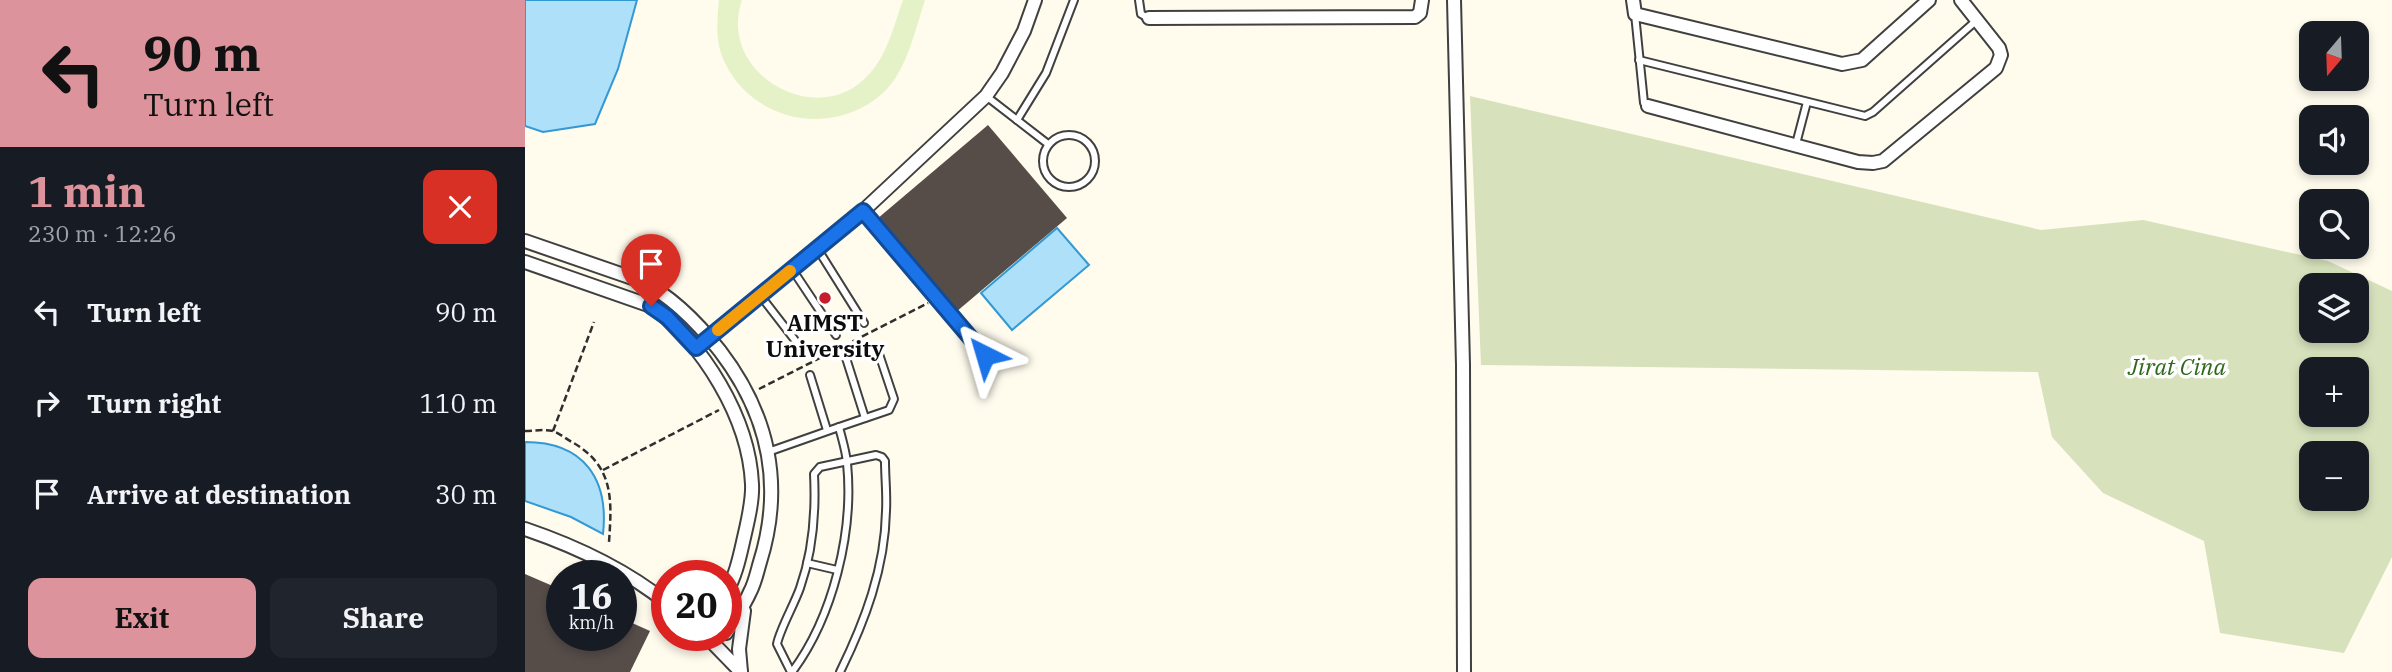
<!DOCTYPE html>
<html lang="en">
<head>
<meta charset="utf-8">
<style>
  :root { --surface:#171b24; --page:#20242c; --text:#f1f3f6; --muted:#9ea1a6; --accent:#dd939b }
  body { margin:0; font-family:"IBM Plex Serif",serif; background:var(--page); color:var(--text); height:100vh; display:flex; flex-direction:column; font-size:26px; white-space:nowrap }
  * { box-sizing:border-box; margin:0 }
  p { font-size:23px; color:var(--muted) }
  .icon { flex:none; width:38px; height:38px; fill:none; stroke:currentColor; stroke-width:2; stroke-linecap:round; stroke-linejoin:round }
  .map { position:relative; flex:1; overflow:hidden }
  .drawer { display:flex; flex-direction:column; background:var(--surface); width:525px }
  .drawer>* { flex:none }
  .hud { background:#dd939b; color:#111; overflow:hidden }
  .needle { width:46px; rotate:199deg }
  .controls { position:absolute; left:1774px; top:21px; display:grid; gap:14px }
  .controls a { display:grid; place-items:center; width:70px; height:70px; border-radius:14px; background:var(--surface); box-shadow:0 4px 10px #0003; font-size:35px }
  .speed { position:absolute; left:21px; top:560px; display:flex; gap:14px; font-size:35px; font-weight:700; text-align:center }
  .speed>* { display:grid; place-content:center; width:91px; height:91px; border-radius:50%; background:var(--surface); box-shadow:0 4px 10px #0003; line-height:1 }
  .speed small { font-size:18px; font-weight:400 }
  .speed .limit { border:10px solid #d22; background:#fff; color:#111 }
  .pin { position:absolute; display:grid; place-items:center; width:60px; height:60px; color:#fff; margin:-72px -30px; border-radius:50% 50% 50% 0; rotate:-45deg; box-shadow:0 0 7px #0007 }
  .pin .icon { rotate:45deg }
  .me { position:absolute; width:77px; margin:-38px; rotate:320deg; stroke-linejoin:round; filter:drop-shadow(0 0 5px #0008) }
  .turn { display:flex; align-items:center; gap:24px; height:147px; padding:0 28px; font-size:32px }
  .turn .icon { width:91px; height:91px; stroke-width:2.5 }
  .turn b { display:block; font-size:49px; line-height:60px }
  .round { display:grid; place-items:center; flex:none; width:74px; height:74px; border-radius:14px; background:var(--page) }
  .head { display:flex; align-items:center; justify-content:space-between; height:119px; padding:0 28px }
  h1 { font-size:42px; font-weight:700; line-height:52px; color:var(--accent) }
  .cta { display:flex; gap:14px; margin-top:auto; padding:14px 28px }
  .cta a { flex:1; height:80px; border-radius:14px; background:var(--accent); color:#111; font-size:28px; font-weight:700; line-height:80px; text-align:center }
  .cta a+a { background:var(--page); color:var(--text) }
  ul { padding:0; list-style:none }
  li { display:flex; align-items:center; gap:21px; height:91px; padding:0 28px }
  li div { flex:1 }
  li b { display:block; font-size:26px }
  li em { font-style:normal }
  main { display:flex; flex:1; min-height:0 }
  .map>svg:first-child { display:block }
  .cemetery { fill:#d7e2bd; fill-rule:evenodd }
  .pitch { fill:#e5f2c7 }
  .water { fill:#afe0f9; stroke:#3299d4; stroke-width:2 }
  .building { fill:#564d49 }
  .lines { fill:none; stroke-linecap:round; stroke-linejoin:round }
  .lane-casing { stroke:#404040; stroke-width:10 }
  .street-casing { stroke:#404040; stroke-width:16 }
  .path { stroke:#2f2f2f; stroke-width:2.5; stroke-dasharray:7 3.5; stroke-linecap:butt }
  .lane { stroke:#fff; stroke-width:6 }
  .street { stroke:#fff; stroke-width:12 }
  .route-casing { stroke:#114b97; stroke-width:18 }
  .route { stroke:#1a73e8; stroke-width:12 }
  .slow { stroke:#f59e0b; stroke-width:12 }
  .poi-dot { fill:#c41e2c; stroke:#fff; stroke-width:2.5 }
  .labels { text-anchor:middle; stroke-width:7; stroke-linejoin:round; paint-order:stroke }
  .poi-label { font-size:23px; font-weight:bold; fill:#0d0d0d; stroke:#fff }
  .park-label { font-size:23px; font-style:italic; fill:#2d681a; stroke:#fff }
</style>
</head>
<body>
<main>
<section class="drawer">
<div class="hud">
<div class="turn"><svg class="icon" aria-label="left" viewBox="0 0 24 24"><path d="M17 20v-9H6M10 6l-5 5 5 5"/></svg><div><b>90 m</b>Turn left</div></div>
</div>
<div class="head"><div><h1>1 min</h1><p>230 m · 12:26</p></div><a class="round" style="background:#d93025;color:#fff"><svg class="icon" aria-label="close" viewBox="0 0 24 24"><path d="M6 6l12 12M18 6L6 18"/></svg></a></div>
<ul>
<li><svg class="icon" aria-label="left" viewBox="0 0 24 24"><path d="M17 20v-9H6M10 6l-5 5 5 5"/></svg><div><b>Turn left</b></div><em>90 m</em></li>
<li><svg class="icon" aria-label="right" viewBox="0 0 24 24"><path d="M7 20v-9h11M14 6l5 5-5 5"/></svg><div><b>Turn right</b></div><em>110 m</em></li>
<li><svg class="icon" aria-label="arrive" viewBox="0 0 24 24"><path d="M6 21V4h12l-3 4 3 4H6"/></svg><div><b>Arrive at destination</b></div><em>30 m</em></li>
</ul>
<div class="cta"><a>Exit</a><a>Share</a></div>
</section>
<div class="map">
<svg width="1867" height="672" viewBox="0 0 1867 672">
  <rect width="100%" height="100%" fill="#fffbed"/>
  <path class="cemetery" d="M945,96L1516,230L1618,220L1803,261L1867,291V557L1819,653L1695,633L1679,541L1578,493L1527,437L1513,372L956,365ZM1787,285H1832V331H1787ZM1787,369H1832V415H1787ZM1787,453H1832V499H1787Z"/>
  <path class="pitch" d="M194,0H217C191,74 295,133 345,73C363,53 369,25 378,0H400C390,30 382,70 359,92C310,138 229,123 200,63C190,43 192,22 194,0Z"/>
  <g class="water">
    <path d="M0,0H112L93,69L70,124L18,132L0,126Z"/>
    <path d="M532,228L564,265L487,330L456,293Z"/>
    <path d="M0,442C59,442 84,479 78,534L46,517L0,501Z"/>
  </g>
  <g class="building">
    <path d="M463,125L542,218L431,312L352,219Z"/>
    <path d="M0,574L37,590V635H96V618L125,631L105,672H0Z"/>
  </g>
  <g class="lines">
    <g class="lane-casing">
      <g id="lane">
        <path d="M614,0L616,14L623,18"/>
        <path d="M1110,14L1119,103L1123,106"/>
        <path d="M1114,60L1340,116L1348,112L1452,20"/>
        <path d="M461,96L523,144"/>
        <path d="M492,120L521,73L549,0"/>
        <circle cx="544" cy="161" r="26"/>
        <path d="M1271,144L1282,102"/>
        <path d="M338,211L460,355"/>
        <path d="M292,248L339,323"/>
        <path d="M267,269L311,335"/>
        <path d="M235,295L276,348"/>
        <path d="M321,358L340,418"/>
        <path d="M285,375L302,430"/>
        <path d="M314,427L364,410L369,399L353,351"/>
        <path d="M243,452L314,427C317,439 321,451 322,463C329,532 308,617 267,672"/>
        <path d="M282,563L312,570"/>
        <path d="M266,672L252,644C255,629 269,605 275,588C288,551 291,513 289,474L295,467L351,455L357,457L360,461C360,478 362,494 361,511C360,568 340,621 315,672"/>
      </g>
    </g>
    <g class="street-casing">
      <g id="street">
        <path d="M929,0L938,365L939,672"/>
        <path d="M1108,0L1110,14L1317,64L1337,60L1404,0"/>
        <path d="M624,18L890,17L895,13L897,0"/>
        <path d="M1123,106L1333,162L1348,163L1358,161L1471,68L1476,55L1474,48L1436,0"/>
        <path d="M0,241L116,281C148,297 173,323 195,351C244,415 259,485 235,562C232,572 230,583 225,592C219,606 209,620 201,633"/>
        <path d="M0,262L126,306C178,343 224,418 227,484C228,502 222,524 218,542C214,560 210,577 201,593"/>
        <path d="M171,348L338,211L461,96L477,73L499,31L510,0"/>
        <path d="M0,529C50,546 101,570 142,603"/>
        <path d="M180,635L216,672"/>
        <path d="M216,672L214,649L219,611"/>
      </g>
    </g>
    <g class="path">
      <path d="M234,389L403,303"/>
      <path d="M0,431C8,431 19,429 28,431C34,433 41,439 47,442C89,466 87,499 84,542"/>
      <path d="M28,431L69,322"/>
      <path d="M78,470L194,410"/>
    </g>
    <use href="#lane" class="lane"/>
    <use href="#street" class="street"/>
  </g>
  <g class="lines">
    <g class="route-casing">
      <path id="route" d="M126,306L142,317L171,348L338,211L460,355"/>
    </g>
    <use href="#route" class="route"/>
    <path class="slow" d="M193,330L265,271"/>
  </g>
  <circle class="poi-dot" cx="300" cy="298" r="7"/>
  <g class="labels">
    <g class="poi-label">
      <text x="300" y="331">AIMST<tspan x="300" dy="26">University</tspan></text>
    </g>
    <g class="park-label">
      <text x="1652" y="375">Jirat Cina</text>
    </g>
  </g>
</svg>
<div class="controls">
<a><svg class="needle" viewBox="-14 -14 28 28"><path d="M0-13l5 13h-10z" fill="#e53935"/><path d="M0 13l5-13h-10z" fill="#9ea1a6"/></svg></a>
<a><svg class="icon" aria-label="sound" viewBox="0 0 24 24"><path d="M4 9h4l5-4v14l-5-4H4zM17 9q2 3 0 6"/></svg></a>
<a><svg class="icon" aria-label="search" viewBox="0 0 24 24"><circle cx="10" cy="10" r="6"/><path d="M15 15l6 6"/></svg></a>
<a><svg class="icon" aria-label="layers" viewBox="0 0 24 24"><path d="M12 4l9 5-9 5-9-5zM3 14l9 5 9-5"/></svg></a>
<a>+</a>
<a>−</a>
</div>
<div class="speed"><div>16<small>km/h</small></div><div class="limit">20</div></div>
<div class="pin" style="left:126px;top:306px;background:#d93025"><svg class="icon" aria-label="arrive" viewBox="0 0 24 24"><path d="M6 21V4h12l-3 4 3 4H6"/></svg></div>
<svg class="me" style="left:460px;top:355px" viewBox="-20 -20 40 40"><path d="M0-17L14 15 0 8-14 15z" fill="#1a73e8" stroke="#fff" stroke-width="4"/></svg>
</div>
</main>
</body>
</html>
